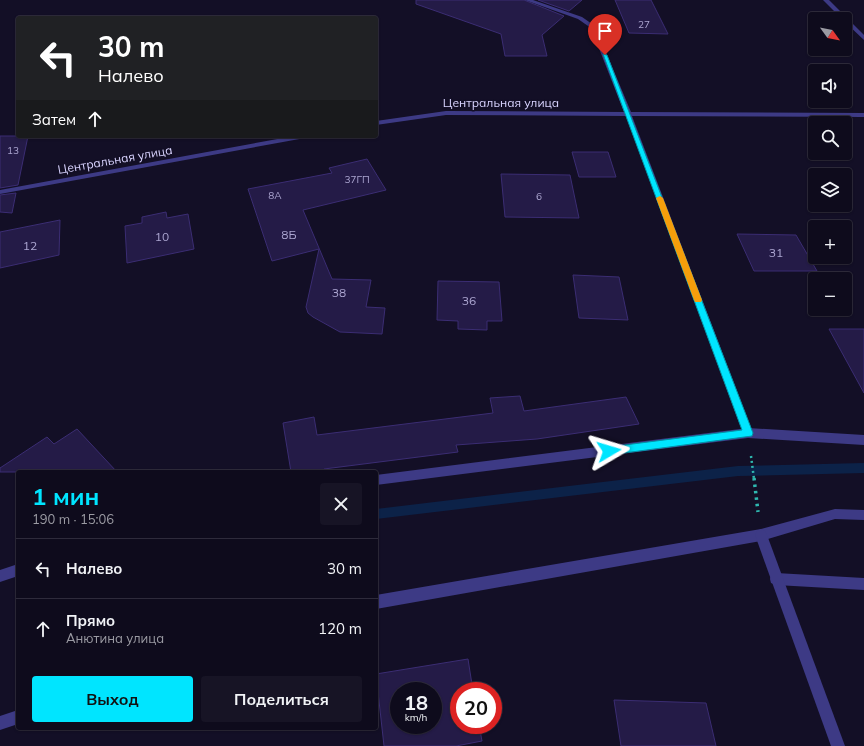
<!DOCTYPE html>
<html lang="ru">
<head>
<meta charset="utf-8">
<style>
  :root { --surface:#0e0b1c; --page:#171425; --text:#f1f3f6; --muted:#9b9ba3; --line:#2e2b3b; --accent:#00e5ff }
  body { margin:0; font-family:Mulish,sans-serif; background:var(--page); color:var(--text); height:100vh; display:flex; flex-direction:column; font-size:15px; white-space:nowrap }
  * { box-sizing:border-box; margin:0 }
  p { font-size:13px; color:var(--muted) }
  .icon { flex:none; width:22px; height:22px; fill:none; stroke:currentColor; stroke-width:2; stroke-linecap:round; stroke-linejoin:round }
  .map { position:relative; flex:1; overflow:hidden }
  .sheet { position:absolute; left:16px; top:470px; width:362px; height:260px; display:flex; flex-direction:column; background:var(--surface); border-radius:4px; box-shadow:0 1px 3px #0004,0 0 0 1px var(--line) }
  .sheet>* { flex:none }
  .top-card { position:absolute; left:16px; top:16px; width:362px; height:122px; border-radius:4px; box-shadow:0 1px 3px #0004,0 0 0 1px var(--line); background:#202124; color:#fff; overflow:hidden }
  .needle { width:26px; rotate:123deg }
  .tools { position:absolute; left:808px; top:12px; display:grid; gap:8px }
  .tools a { display:grid; place-items:center; width:44px; height:44px; border-radius:4px; background:var(--surface); box-shadow:0 1px 3px #0004,0 0 0 1px var(--line); font-size:20px }
  .speed { position:absolute; left:390px; top:682px; display:flex; gap:8px; font-size:20px; font-weight:700; text-align:center }
  .speed>* { display:grid; place-content:center; width:52px; height:52px; border-radius:50%; background:var(--surface); box-shadow:0 1px 3px #0004,0 0 0 1px var(--line); line-height:1 }
  .speed small { font-size:10px; font-weight:400 }
  .speed .limit { border:6px solid #d22; background:#fff; color:#111 }
  .pin { position:absolute; display:grid; place-items:center; width:34px; height:34px; color:#fff; margin:-41px -17px; border-radius:50% 50% 50% 0; rotate:-45deg; box-shadow:0 0 4px #0007 }
  .pin .icon { rotate:45deg }
  .me { position:absolute; width:44px; margin:-22px; rotate:83deg; stroke-linejoin:round; filter:drop-shadow(0 0 3px #0008) }
  .turn { display:flex; align-items:center; gap:14px; height:84px; padding:0 16px; font-size:18px }
  .turn .icon { width:52px; height:52px; stroke-width:2.5 }
  .turn b { display:block; font-size:28px; line-height:34px }
  .then { display:flex; align-items:center; height:38px; padding:0 16px; background:#0003; gap:8px; font-size:15px }
  .round { display:grid; place-items:center; flex:none; width:42px; height:42px; border-radius:4px; background:var(--page) }
  .head { display:flex; align-items:center; justify-content:space-between; height:68px; padding:0 16px }
  h1 { font-size:24px; font-weight:700; line-height:30px; color:var(--accent) }
  .cta { display:flex; gap:8px; margin-top:auto; padding:8px 16px }
  .cta a { flex:1; height:46px; border-radius:4px; background:var(--accent); color:#111; font-size:16px; font-weight:700; line-height:46px; text-align:center }
  .cta a+a { background:var(--page); color:var(--text) }
  ul { padding:0; list-style:none }
  li { display:flex; align-items:center; gap:12px; height:60px; padding:0 16px; border-top:1px solid var(--line) }
  li div { flex:1 }
  li b { display:block; font-size:15px }
  li em { font-style:normal }
  .map>svg:first-child { display:block }
  .lines { fill:none; stroke-linecap:round; stroke-linejoin:round }
  .stream { fill:#0c2248; fill-rule:evenodd }
  .building { fill:#241b47; stroke:#3b2d73; fill-rule:evenodd }
  .path-far1 { stroke:#2fb8b0; stroke-width:2.5; stroke-dasharray:2 3; stroke-linecap:butt }
  .path { stroke:#2fb8b0; stroke-width:3.5; stroke-dasharray:2.5 4; stroke-linecap:butt }
  .service { fill:#3d3a85; fill-rule:evenodd }
  .minor { fill:#3d3a85; fill-rule:evenodd }
  .route { fill:#00e5ff; stroke:#0095a6 }
  .slow { fill:#f59e0b }
  .labels { text-anchor:middle; stroke-width:3; stroke-linejoin:round; paint-order:stroke }
  .far-number-label { font-size:10px; fill:#aca6d1 }
  .far-street-label { font-size:12px; fill:#d9d4ff; stroke:#130f26 }
  .number-label { font-size:12px; fill:#aca6d1 }
</style>
</head>
<body>
<div class="map">
<svg width="864" height="746" viewBox="0 0 864 746">
  <rect width="100%" height="100%" fill="#130f26"/>
  <g class="lines">
    <path class="stream" d="M864,463V473L738,476L376,519V509L738,466Z"/>
  </g>
  <g class="building">
    <path d="M416,0H524L564,16L542,35L547,56H505L501,34L416,4Z"/>
    <path d="M538,0H582L569,11Z"/>
    <path d="M615,0H651L668,34L629,33Z"/>
    <path d="M0,136H28L18,185L0,188Z"/>
    <path d="M572,152H608L616,177H579Z"/>
    <path d="M367,159L386,190L303,210L332,279L371,280L366,307L385,308L382,334L340,332L313,317L308,313L306,307L319,249L272,261L248,189L332,173L329,168Z"/>
    <path d="M501,174L570,175L579,218L505,217Z"/>
    <path d="M16,193L12,213L0,212V195Z"/>
    <path d="M166,212L167,218L188,214L194,249L127,263L125,226L142,223V217Z"/>
    <path d="M60,220L59,255L0,268V232Z"/>
    <path d="M737,234L796,235L817,271H754Z"/>
    <path d="M573,275L619,277L628,320L579,318Z"/>
    <path d="M438,281L499,282L502,321H487V330L458,329V321L437,320Z"/>
    <path d="M829,329H864V393Z"/>
    <path d="M520,396L524,411L626,397L639,424L537,439L456,445L458,452L324,469V472H291L283,423L314,417L317,435L493,413L490,398Z"/>
    <path d="M77,429L117,472H0V468L47,437L54,444Z"/>
    <path d="M468,659L473,691H459V725H479L482,741L456,746H384L376,674ZM399,691H433V725H399Z"/>
    <path d="M614,700L706,703L716,746H621Z"/>
  </g>
  <g class="lines">
    <path class="path-far1" d="M751,456L754,479"/>
    <path class="path" d="M754,478L758,512"/>
    <g class="service">
      <path d="M748,428L864,435V445L748,438L376,485V475Z"/>
      <path d="M835,509L864,510V520L835,519L761,541L376,609V595L761,529Z"/>
      <path d="M18,564V576L0,582V570Z"/>
      <path d="M776,573L864,578V590L776,585L771,583L770,579L771,575Z"/>
      <path d="M18,710V724L0,730V716Z"/>
    </g>
    <g class="minor">
      <path d="M525,0H533L582,17L595,26L631,112L864,113V117L632,116L753,433L752,436L748,438L744,436L743,433L626,116L446,115L376,125V121L446,111L624,112L591,28L578,19Z"/>
      <path d="M823,0H829L864,35V40L845,22V19H842Z"/>
      <path d="M294,136H308L305,138L0,194V190Z"/>
      <path d="M761,529L765,531L767,535L845,746H831L755,535L757,531Z"/>
    </g>
  </g>
  <path class="route" d="M603,54L607,55L753,433L752,436L609,455L605,454L604,451L605,448L609,447L742,430Z"/>
  <path class="slow" d="M660,196L663,198L702,300L701,302H695L694,300L656,198Z"/>
  <g class="labels">
    <g class="far-number-label">
      <text x="644" y="28">27</text>
      <text x="13" y="154">13</text>
      <text x="357" y="183">37ГП</text>
      <text x="275" y="199">8А</text>
      <text x="539" y="200">6</text>
    </g>
    <g class="far-street-label">
      <text x="501" y="107">Центральная улица</text>
      <text transform="translate(115 160) rotate(-10)" y="4">Центральная улица</text>
    </g>
    <g class="number-label">
      <text x="289" y="239">8Б</text>
      <text x="162" y="241">10</text>
      <text x="30" y="250">12</text>
      <text x="776" y="257">31</text>
      <text x="339" y="297">38</text>
      <text x="469" y="305">36</text>
    </g>
  </g>
</svg>
<div class="tools">
<a><svg class="needle" viewBox="-14 -14 28 28"><path d="M0-13l5 13h-10z" fill="#e53935"/><path d="M0 13l5-13h-10z" fill="#9b9ba3"/></svg></a>
<a><svg class="icon" aria-label="sound" viewBox="0 0 24 24"><path d="M4 9h4l5-4v14l-5-4H4zM17 9q2 3 0 6"/></svg></a>
<a><svg class="icon" aria-label="search" viewBox="0 0 24 24"><circle cx="10" cy="10" r="6"/><path d="M15 15l6 6"/></svg></a>
<a><svg class="icon" aria-label="layers" viewBox="0 0 24 24"><path d="M12 4l9 5-9 5-9-5zM3 14l9 5 9-5"/></svg></a>
<a>+</a>
<a>−</a>
</div>
<div class="speed"><div>18<small>km/h</small></div><div class="limit">20</div></div>
<div class="pin" style="left:605px;top:55px;background:#d93025"><svg class="icon" aria-label="arrive" viewBox="0 0 24 24"><path d="M6 21V4h12l-3 4 3 4H6"/></svg></div>
<svg class="me" style="left:609px;top:451px" viewBox="-20 -20 40 40"><path d="M0-17L14 15 0 8-14 15z" fill="#00e5ff" stroke="#fff" stroke-width="4"/></svg>
<div class="top-card">
<div class="turn"><svg class="icon" aria-label="left" viewBox="0 0 24 24"><path d="M17 20v-9H6M10 6l-5 5 5 5"/></svg><div><b>30 m</b>Налево</div></div>
<div class="then">Затем<svg class="icon" aria-label="ahead" viewBox="0 0 24 24"><path d="M12 20V5M6 11l6-6 6 6"/></svg></div>
</div>
<section class="sheet">
<div class="head"><div><h1>1 мин</h1><p>190 m · 15:06</p></div><a class="round"><svg class="icon" aria-label="close" viewBox="0 0 24 24"><path d="M6 6l12 12M18 6L6 18"/></svg></a></div>
<ul>
<li><svg class="icon" aria-label="left" viewBox="0 0 24 24"><path d="M17 20v-9H6M10 6l-5 5 5 5"/></svg><div><b>Налево</b></div><em>30 m</em></li>
<li><svg class="icon" aria-label="ahead" viewBox="0 0 24 24"><path d="M12 20V5M6 11l6-6 6 6"/></svg><div><b>Прямо</b><p>Анютина улица</p></div><em>120 m</em></li>
</ul>
<div class="cta"><a>Выход</a><a>Поделиться</a></div>
</section>
</div>
</body>
</html>
